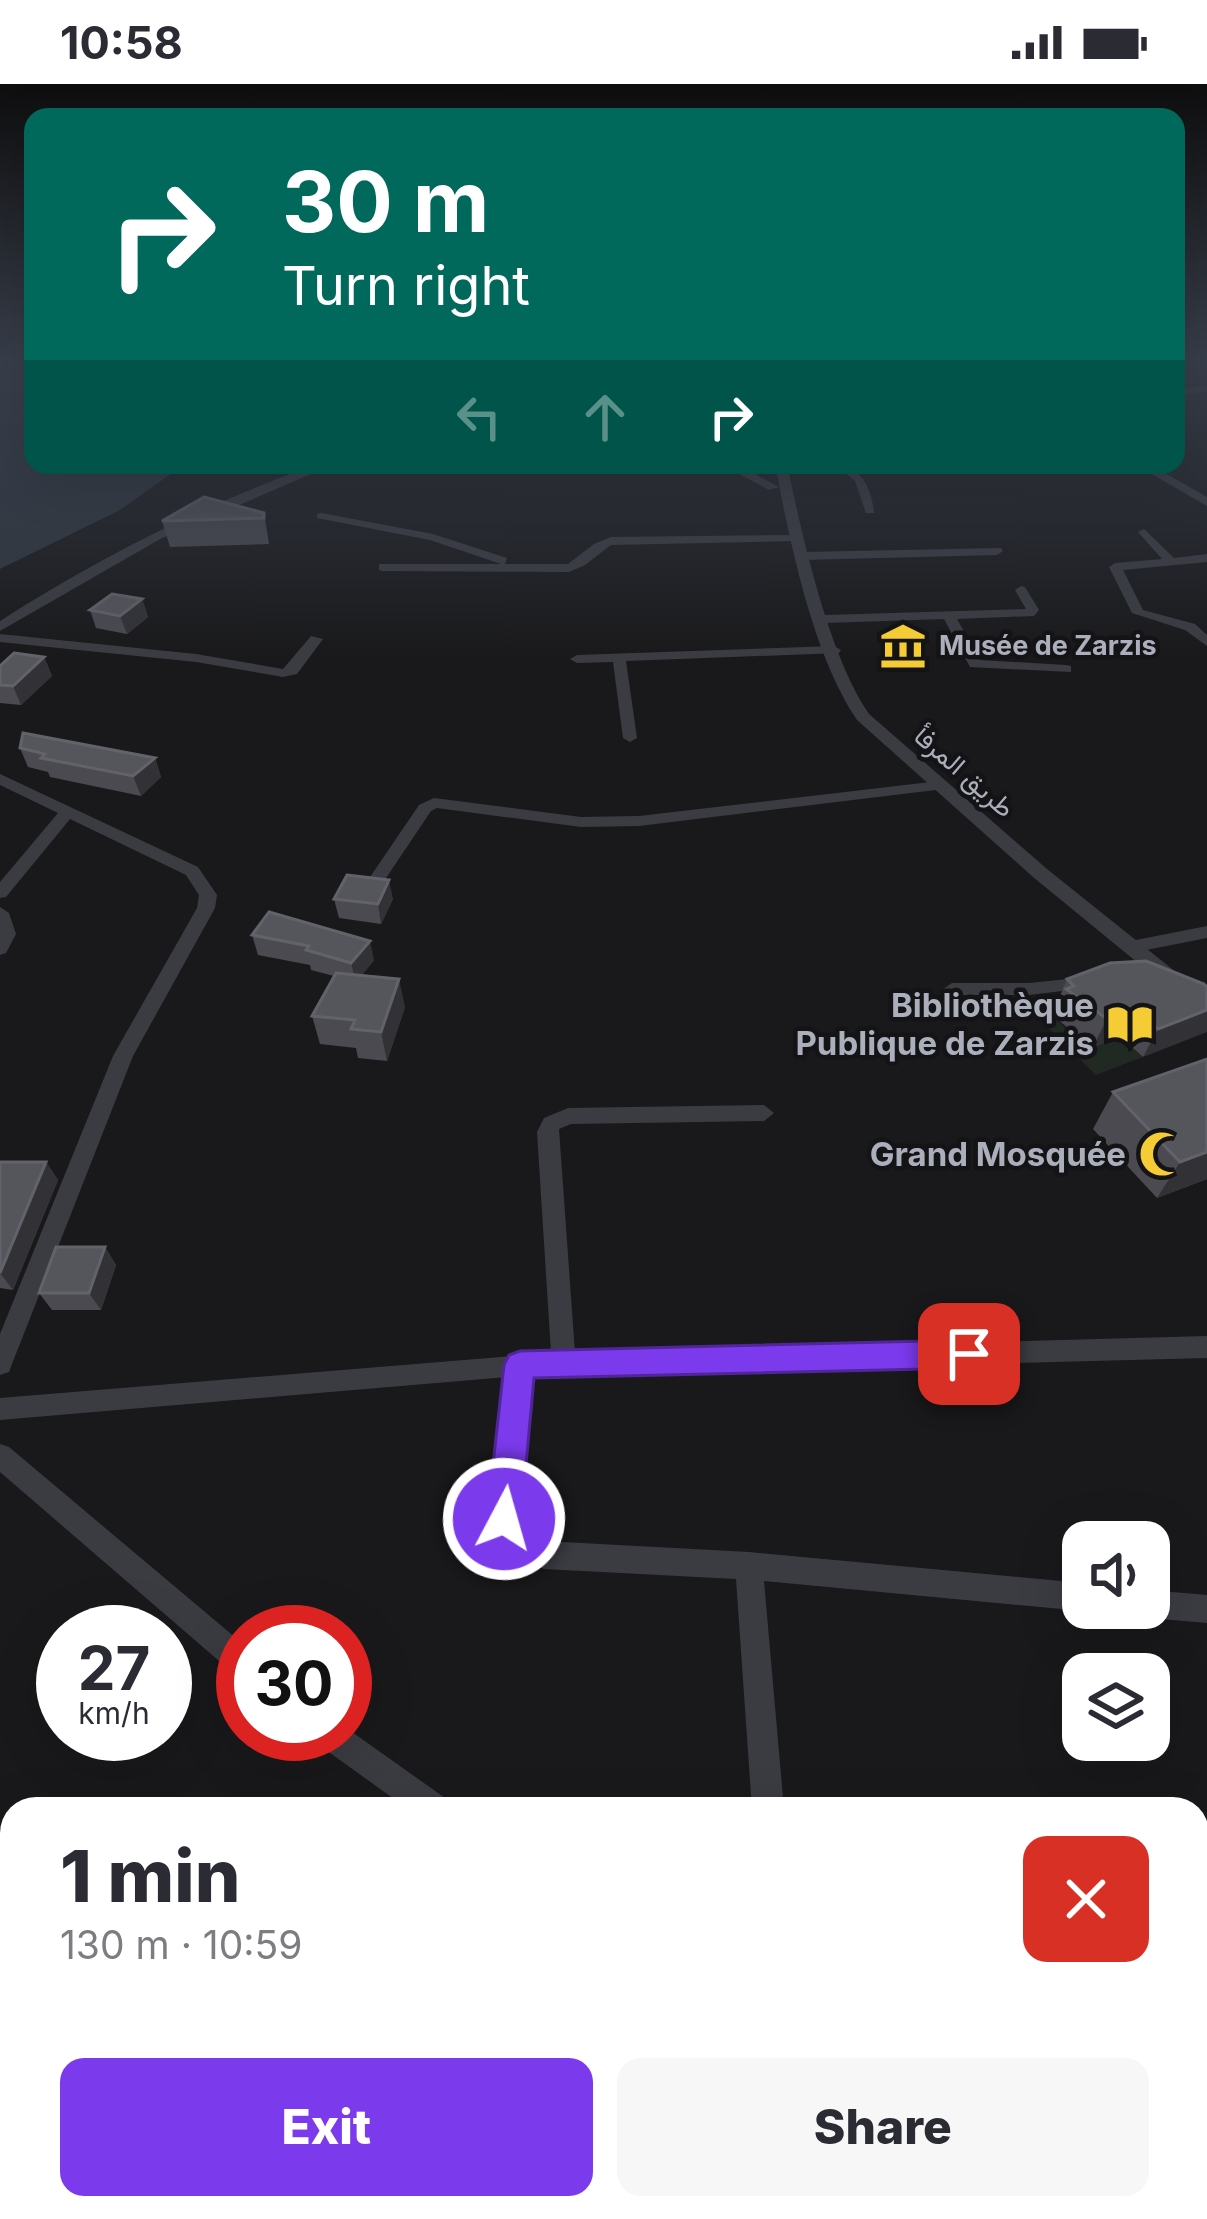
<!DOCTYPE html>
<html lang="en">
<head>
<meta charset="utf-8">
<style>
  :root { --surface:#fff; --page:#f7f7f7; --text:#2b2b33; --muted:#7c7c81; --accent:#7c3aed }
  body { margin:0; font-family:Inter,Vazirmatn,sans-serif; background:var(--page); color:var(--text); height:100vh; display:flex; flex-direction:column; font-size:45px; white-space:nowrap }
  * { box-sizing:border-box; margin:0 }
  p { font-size:39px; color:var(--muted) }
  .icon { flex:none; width:66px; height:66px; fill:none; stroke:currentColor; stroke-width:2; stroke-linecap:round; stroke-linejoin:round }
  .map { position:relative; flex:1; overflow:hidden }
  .panel { position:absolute; left:0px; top:1713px; width:1209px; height:423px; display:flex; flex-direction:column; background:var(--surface); border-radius:36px 36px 0 0; box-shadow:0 12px 48px #0002 }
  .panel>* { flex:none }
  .banner { position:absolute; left:24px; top:24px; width:1161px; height:366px; border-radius:24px; box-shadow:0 12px 48px #0002; background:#00695c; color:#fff; overflow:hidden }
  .fabs { position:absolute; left:1062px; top:1437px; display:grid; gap:24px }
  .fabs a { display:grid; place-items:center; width:108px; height:108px; border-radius:24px; background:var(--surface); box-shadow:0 12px 48px #0002; font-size:60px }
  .speed { position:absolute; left:36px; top:1521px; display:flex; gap:24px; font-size:60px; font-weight:700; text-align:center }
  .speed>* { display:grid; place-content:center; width:156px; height:156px; border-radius:50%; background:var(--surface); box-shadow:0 12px 48px #0002; line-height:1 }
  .speed small { font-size:30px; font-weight:400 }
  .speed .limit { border:18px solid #d22; background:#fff; color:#111 }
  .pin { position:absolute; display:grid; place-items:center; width:102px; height:102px; color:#fff; margin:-51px; border-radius:24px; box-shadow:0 6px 18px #0006 }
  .me { position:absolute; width:132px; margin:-66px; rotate:6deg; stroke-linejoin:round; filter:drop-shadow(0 0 9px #0008) }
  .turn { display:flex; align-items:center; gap:42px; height:252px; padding:0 60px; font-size:54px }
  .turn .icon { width:156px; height:156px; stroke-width:2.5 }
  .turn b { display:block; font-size:84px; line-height:102px }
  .lanes { display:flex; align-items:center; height:114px; padding:0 60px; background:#0003; justify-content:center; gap:60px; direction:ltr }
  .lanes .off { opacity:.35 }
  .round { display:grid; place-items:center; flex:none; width:126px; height:126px; border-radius:24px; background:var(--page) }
  .summary { display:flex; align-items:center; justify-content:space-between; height:204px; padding:0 60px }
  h1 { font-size:72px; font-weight:800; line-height:90px }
  .action { display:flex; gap:24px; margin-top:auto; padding:24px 60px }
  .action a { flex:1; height:138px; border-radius:24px; background:var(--accent); color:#fff; font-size:48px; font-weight:800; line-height:138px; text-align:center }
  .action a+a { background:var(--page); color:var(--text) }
  .status { display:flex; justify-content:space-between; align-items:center; height:84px; padding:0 60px; background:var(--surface); direction:ltr }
  .status svg { height:33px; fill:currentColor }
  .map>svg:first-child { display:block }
  .green { fill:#202922 }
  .water { fill:#2e363f }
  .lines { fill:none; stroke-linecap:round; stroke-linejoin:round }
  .minor { fill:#3b3c42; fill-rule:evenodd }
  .tertiary { fill:#3b3c42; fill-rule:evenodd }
  .wall { fill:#4a4a50 }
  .shaded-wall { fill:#323236 }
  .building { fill:#55555c; stroke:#62636a; stroke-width:3 }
  .route { fill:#7c3aed; stroke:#51269a; stroke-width:3 }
  .labels { text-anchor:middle; stroke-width:9; stroke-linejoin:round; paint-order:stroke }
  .far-poi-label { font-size:27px; font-weight:bold; fill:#abaebb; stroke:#141416; text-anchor:start }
  .far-street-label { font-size:27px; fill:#abaebb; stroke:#141416 }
  .poi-label { font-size:33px; font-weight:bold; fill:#abaebb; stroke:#141416; text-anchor:end }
</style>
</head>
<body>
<div class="status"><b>10:58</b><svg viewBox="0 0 49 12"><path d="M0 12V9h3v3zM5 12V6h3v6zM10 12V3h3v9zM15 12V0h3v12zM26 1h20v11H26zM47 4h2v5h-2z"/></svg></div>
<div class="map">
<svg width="1207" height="2135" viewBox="0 0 1207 2135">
  <rect width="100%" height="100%" fill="#19191b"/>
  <path class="green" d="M1054,933L1070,949L1121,953L1143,973L1096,991L1042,938Z"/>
  <path class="water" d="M0,275H33V381H183L120,426L0,485Z"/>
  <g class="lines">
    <g class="minor">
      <path d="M1196,275H1207V281L1197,277Z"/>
      <path d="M836,381C862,381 872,407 874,429H866L855,397Z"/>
      <path d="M321,429L433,450L507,474L505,480H568L594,460L611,453L796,451L802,454L796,457L611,461L585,481L569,488L383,487L379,486V480H501L430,456L317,434V430Z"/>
      <path d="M1144,445L1174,474L1207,470V478L1123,486L1143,526L1195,540L1207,551V562L1185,546L1132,529L1109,483L1115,479L1162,475L1138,448Z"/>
      <path d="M1001,464L1003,467L997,471L802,476L796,472L802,468Z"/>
      <path d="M1021,502L1025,503L1039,526L1034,532L957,535L980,576L1066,581L1071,582V588L970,583L944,535L825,539L819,535L825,531L1026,525L1015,506Z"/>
      <path d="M0,550L196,570L283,585L311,552L323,555L297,590L283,593L196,578L0,558Z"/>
      <path d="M834,562L841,566L839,569L626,577L637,654L630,658L623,654L613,578L577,579L570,575L577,571Z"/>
      <path d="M0,690L198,783L217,811L215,824L133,972L12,1280L9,1288L0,1291V1250L113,972L197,824L199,811L186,791L70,735L6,813L0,814V798L58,729L0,701Z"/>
      <path d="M939,697L947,702L944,705L639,742L581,743L437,724L431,727L380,803L374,804L366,799L419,721L434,714L581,733L639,732Z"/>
      <path d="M0,823L9,829L16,850L6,869L0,871Z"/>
      <path d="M1207,842V854L1131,869L1122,863L1131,857Z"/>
      <path d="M1088,893L1095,895L1097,899L1095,903L1029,911H952L943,905L952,899H1029Z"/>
      <path d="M764,1021L774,1029L764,1037L571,1040L559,1045L575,1269L1207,1252V1274L531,1292L517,1434L529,1449L544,1457L749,1468L1083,1499V1524H1090L1083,1527L764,1497L784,1725H752L736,1495L544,1485L510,1468L491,1435L507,1293L0,1336V1314L551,1269L537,1048L544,1034L568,1024Z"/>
      <path d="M0,1360L9,1363L243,1560V1593L233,1589L0,1388Z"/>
      <path d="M1149,1506L1207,1511V1539L1149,1534L1139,1530L1137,1524H1149Z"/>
      <path d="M345,1643L445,1714L450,1725H408L319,1661L315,1650H345Z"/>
      <path d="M1197,1775L1207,1776V1808L1197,1807Z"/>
      <path d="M791,2124H829L831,2135H793Z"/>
    </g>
    <g class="tertiary">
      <path d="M1207,301V307L1176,312V306Z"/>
      <path d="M315,381H332L162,454L0,547V537C100,473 203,421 315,381Z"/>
      <path d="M722,381H738L779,403L769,406Z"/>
      <path d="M782,381L788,385C803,455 829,572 869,630L1047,785L1207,913V931L1199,929L1033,793L857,636C813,571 791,463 776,385Z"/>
      <path d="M1136,381H1151L1207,413V422Z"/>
    </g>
  </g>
  <g class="wall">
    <path d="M264,429L269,460L170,463L162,437Z"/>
    <path d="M142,515L148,533L127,550L96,544L90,526Z"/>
    <path d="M44,573L52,592L21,621L0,619V582Z"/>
    <path d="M20,664L155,674L161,693L141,712L50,693L48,688L28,683Z"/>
    <path d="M334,815H393L381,840L339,834Z"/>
    <path d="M252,851L374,876L362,891L405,923L387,977L358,974L356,964L320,960L312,932L334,892L311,886L310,881L258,871Z"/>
    <path d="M1067,895L1204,900L1143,973L1121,953L1093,963L1054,933L1057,926L1055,924Z"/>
    <path d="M1207,975V1095L1157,1114L1093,1045L1113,1008Z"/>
    <path d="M0,1078H46L58,1096L13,1206L0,1204Z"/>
    <path d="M105,1163L116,1181L101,1226H52L39,1209Z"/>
  </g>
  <g class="shaded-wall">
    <path d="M142,515L148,533L127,550L120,532Z"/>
    <path d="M44,573L52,592L21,621L13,602Z"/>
    <path d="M155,674L161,693L141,712L133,692Z"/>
    <path d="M389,796L393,815L381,840L378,820Z"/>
    <path d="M370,857L374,876L356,899L351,879Z"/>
    <path d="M399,895L405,923L387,977L381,948Z"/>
    <path d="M1136,924L1121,953L1093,963L1107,935Z"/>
    <path d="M1207,926V948L1143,973L1158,945Z"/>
    <path d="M1207,1068V1095L1157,1114L1180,1078Z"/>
    <path d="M46,1078L58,1096L13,1206L0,1189Z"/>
    <path d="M105,1163L116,1181L101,1226L89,1209Z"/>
  </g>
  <g class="building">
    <path d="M204,413L264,429V434L162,437Z"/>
    <path d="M112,510L142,515L120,532L90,526Z"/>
    <path d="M14,569L44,573L13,602L0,601V582Z"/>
    <path d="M23,649L155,674L133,692L41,674L45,670L20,664Z"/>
    <path d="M347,791L389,796L378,820L334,815Z"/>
    <path d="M269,828L370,857L351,879L306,866L309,862L252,851Z"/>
    <path d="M1146,877L1204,900L1207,903V926L1158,945L1136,924L1107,935L1066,905L1074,902L1067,895L1110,879Z"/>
    <path d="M336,889L399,895L381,948L351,945L355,936L312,932Z"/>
    <path d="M1207,975V1068L1180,1078L1113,1008Z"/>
    <path d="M0,1078H46L0,1189Z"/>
    <path d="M56,1163H105L89,1209H39Z"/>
  </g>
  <linearGradient id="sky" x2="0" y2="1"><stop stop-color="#0e0e0f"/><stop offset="0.48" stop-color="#383e4a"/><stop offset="1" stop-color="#383e4a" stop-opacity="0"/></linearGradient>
  <rect width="1207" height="574" fill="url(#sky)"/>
  <path class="route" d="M969,1256L980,1260L984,1270L980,1280L969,1284L534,1294L521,1435L516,1447L504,1452L492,1447L487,1435L504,1281L509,1271L520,1267Z"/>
  <defs>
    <g id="museum-bare" transform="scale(3.6)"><path d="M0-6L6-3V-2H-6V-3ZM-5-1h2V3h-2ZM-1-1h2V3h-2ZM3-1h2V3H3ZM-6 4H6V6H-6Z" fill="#f5cc36" stroke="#141416" stroke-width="2.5" paint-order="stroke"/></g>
    <g id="library-bare" transform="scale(3.6)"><path d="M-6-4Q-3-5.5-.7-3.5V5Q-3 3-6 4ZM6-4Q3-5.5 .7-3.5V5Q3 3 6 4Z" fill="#f5cc36" stroke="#141416" stroke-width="2.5" paint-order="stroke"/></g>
    <g id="mosque-bare" transform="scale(3.6)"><path d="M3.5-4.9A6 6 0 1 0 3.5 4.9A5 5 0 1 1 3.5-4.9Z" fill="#f5cc36" stroke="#141416" stroke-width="2.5" paint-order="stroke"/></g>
  </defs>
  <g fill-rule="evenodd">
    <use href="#museum-bare" x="903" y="562"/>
    <use href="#library-bare" x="1130" y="940"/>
    <use href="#mosque-bare" x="1162" y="1070"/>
  </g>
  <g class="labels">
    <g class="far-poi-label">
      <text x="939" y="571">Musée de Zarzis</text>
    </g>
    <g class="far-street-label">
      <text transform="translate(964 688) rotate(41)" y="9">طريق المرفأ</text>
    </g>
    <g class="poi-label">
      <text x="1094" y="933">Bibliothèque<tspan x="1094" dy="38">Publique de Zarzis</tspan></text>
      <text x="1126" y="1082">Grand Mosquée</text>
    </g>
  </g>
</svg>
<div class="fabs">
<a><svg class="icon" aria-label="sound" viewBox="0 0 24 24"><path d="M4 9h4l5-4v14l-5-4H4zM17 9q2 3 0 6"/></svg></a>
<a><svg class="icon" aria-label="layers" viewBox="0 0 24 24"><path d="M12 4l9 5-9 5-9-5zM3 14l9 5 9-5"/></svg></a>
</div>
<div class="speed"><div>27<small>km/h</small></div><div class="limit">30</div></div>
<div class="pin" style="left:969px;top:1270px;background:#d93025"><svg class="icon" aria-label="arrive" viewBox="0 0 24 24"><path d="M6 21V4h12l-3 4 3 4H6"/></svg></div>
<svg class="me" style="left:504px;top:1435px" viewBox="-20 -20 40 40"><circle r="17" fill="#7c3aed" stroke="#fff" stroke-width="3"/><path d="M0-11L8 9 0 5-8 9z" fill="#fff"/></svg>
<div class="banner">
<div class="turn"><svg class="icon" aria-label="right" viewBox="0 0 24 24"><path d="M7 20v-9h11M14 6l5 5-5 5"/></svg><div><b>30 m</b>Turn right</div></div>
<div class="lanes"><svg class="icon off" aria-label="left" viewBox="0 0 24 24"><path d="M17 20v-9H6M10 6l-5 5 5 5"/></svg><svg class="icon off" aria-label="ahead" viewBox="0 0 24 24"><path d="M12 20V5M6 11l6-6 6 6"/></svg><svg class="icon" aria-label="right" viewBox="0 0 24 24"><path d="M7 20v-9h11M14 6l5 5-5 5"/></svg></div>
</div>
<section class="panel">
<div class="summary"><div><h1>1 min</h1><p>130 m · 10:59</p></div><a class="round" style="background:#d93025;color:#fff"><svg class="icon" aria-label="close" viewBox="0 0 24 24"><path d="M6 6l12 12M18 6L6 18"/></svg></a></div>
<div class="action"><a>Exit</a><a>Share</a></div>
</section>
</div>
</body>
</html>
